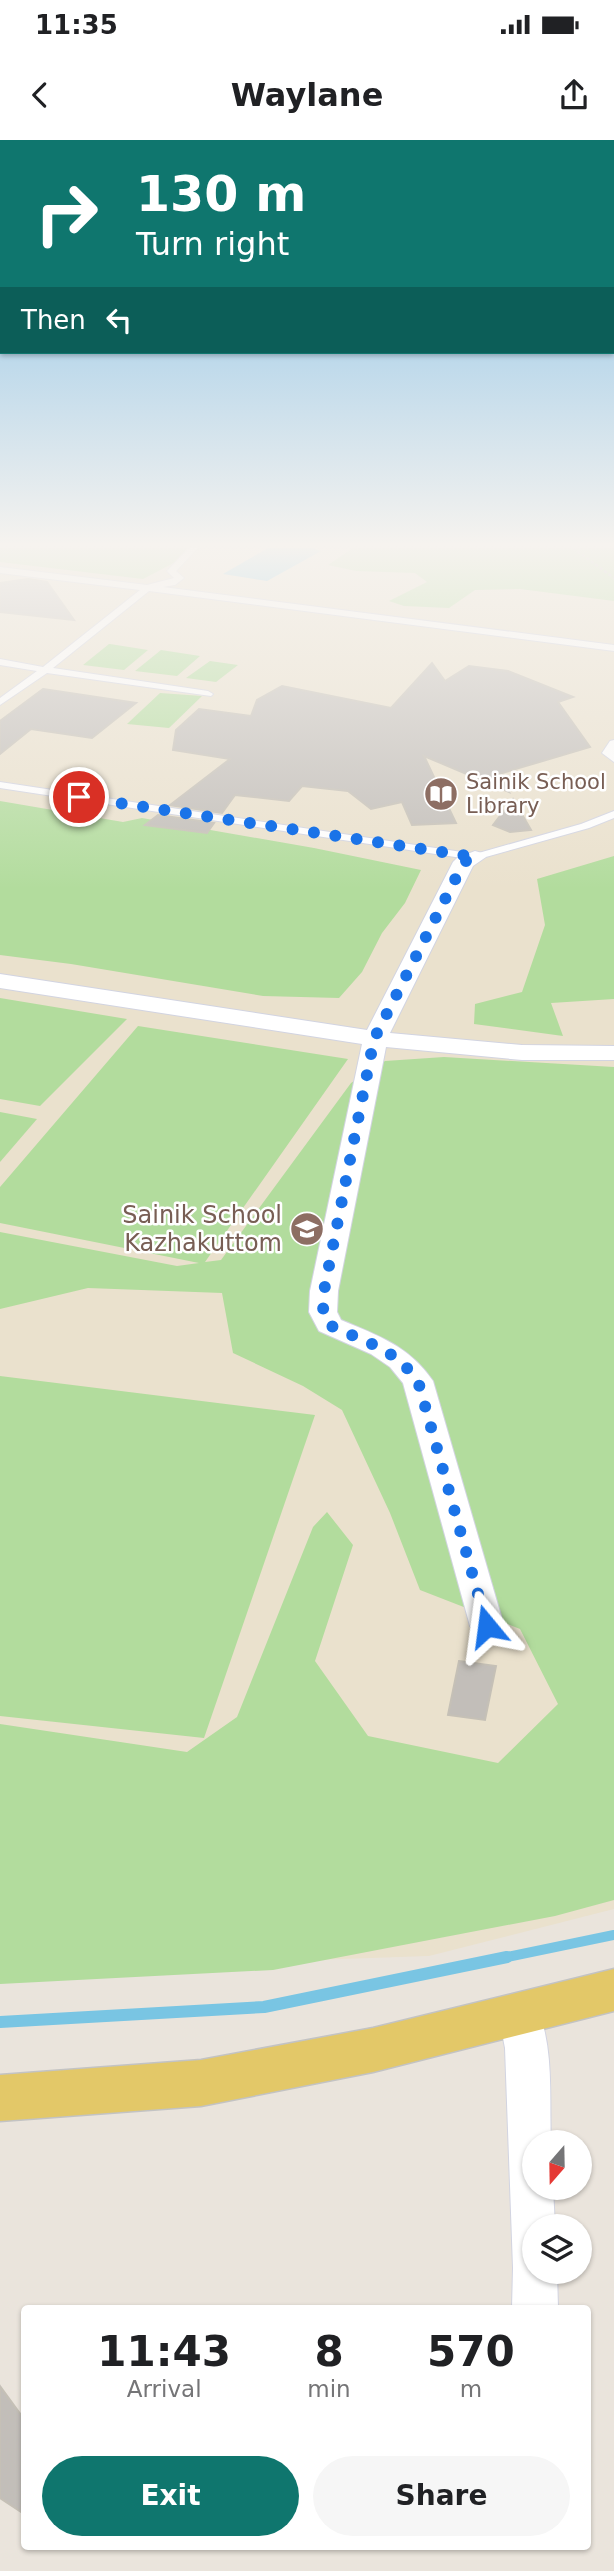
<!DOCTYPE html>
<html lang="en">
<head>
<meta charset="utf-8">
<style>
  :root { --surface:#fff; --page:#f6f6f6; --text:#202124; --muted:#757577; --accent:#0f766e }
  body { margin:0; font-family:"DejaVu Sans",sans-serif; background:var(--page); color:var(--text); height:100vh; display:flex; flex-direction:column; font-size:26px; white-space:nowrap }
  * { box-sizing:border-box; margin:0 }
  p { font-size:23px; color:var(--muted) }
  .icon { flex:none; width:38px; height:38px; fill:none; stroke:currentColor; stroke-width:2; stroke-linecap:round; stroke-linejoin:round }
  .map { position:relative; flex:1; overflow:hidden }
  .sheet { position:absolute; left:21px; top:2165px; width:570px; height:245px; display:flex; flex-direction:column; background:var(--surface); border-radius:7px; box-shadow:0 2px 5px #0004 }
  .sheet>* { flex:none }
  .banner { position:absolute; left:0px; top:0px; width:614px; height:214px; box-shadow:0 2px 5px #0004; background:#0f766e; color:#fff; overflow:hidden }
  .needle { width:46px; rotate:200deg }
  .tools { position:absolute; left:522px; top:1990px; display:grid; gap:14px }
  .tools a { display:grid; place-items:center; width:70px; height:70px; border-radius:50%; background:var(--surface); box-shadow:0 2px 5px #0004; font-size:35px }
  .pin { position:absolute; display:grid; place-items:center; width:60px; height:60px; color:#fff; margin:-30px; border:4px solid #fff; border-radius:50%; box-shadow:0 2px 7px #0007 }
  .me { position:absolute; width:77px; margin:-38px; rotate:344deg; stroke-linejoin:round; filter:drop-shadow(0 0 5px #0008) }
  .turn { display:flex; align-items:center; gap:24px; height:147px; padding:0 21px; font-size:32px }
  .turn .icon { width:91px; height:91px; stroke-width:2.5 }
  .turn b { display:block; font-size:49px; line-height:60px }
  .then { display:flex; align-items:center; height:66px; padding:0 21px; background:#0003; gap:14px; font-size:26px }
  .eta { display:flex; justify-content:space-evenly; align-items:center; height:119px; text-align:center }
  .eta b { font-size:42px; font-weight:700; line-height:49px }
  .button { display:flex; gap:14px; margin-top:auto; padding:14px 21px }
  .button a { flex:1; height:80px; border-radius:42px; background:var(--accent); color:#fff; font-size:28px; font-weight:700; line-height:80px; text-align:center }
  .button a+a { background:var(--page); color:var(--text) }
  .status { display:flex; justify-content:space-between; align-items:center; height:49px; padding:0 35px; background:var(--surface); direction:ltr }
  .status svg { height:19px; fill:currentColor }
  header { display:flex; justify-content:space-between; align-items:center; height:91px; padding:0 21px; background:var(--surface); font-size:32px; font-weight:700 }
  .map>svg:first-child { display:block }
  .education { fill:#eae1cd }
  .green { fill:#b2dc9d }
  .water { fill:#79c5e3 }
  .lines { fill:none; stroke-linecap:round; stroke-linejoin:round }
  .stream-far1 { stroke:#79c5e3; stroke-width:10 }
  .stream { stroke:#79c5e3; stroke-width:12 }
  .building { fill:#c2beb9; stroke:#c5c0b6; stroke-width:2 }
  .lane-casing { stroke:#d2d4e1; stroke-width:2 }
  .street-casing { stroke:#d2d4e1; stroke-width:2 }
  .primary-casing { stroke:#c3c3c3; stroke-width:3 }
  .path { stroke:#c3c3c3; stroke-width:2.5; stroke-dasharray:3.5 2; stroke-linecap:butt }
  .lane { fill:#fff; fill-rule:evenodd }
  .street { fill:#fff; fill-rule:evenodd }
  .primary { fill:#e3c868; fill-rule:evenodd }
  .route { stroke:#1a73e8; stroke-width:12; stroke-dasharray:0 21.6 }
  .labels { text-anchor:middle; stroke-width:5; stroke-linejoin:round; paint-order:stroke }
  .far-education-label { font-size:21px; fill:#785e54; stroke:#fff; text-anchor:start }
  .education-label { font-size:24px; fill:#785e54; stroke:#fff; text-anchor:end }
</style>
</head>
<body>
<div class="status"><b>11:35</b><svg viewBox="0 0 49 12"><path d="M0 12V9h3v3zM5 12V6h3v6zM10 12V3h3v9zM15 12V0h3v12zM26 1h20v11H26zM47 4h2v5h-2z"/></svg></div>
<header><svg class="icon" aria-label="back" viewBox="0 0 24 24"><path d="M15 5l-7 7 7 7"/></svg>Waylane<svg class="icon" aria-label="share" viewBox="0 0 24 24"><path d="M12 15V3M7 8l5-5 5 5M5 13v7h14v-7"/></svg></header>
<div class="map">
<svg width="614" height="2431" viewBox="0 0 614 2431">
  <rect width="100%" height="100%" fill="#eae4dc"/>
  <path class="education" d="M0,408H614V1769L429,1816L0,1831Z"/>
  <g class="green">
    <path d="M0,408H202L143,439L0,422Z"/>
    <path d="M353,408H614V461L520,449L475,450L449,468L404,466L389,461L427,442L415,433L356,431L328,425Z"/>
    <path d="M109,504H110L148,510L124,530L83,525Z"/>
    <path d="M161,510L200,516L177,536L135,531Z"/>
    <path d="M210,521L238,525L216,542L186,538Z"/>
    <path d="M160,553L202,556L169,588L127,584Z"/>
    <path d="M0,661L123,682L142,678L314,708L421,730L405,763L382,793L362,832L339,858L263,856L71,824L0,815Z"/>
    <path d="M614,716V859L551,863L563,896L474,884L475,864L522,852L545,785L537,739Z"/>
    <path d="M0,858L127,879L40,966L0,959Z"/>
    <path d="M138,886L348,919L205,1122L221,1120L351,943L385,921L444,917L614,927V1760L555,1776L273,1830L0,1844V1584L187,1612L237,1577L313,1387L327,1372L353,1405L315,1521L368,1596L498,1623L558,1564L520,1489L420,1450L390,1373L342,1270L303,1246L233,1213L222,1153L88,1148L0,1169V1092L177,1126L199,1123L0,1083V1047Z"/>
    <path d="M0,972L37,979L0,1022Z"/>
    <path d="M0,1236L315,1275L204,1598L0,1576Z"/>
  </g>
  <path class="water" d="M268,408H313L321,411L267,441L223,434Z"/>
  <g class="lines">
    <path class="stream-far1" d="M498,1819L614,1795"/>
    <path class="stream" d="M0,1882L264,1867L507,1817"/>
  </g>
  <g class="building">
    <path d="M28,439L47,442L74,480L0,472V443Z"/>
    <path d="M432,523L445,541L469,526L508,531L573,557L558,562L590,607L499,634L509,652L424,616L456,683L412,685L402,662L371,669L348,651L302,646L289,661L235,655L222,673L170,665L230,619L173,610L176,590L199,569L251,576L257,560L282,546L391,568Z"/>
    <path d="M43,549L136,563L92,598L31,589L0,614V581Z"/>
    <path d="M513,659L531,690L510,692L493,685Z"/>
    <path d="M158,675L214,683L207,693L145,685Z"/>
    <path d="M459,1521L496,1526L485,1580L448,1575Z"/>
    <path d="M0,2246L24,2279V2374L0,2358Z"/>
  </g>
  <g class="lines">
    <g class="lane-casing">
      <g id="lane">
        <path d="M189,408H198L176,431L184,438L175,445L163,447L614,505V511L149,451L53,528L208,551L213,554L211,556L47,533L0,565V558L37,531L0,525V519L43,527L140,450L0,433V427L147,445L174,438L167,431Z"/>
        <path d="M614,600V622L602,613L610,601Z"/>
        <path d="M0,642L475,714L581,684L614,671V678L589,688L475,720L0,648Z"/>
      </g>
    </g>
    <g class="street-casing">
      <g id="street">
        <path d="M475,711L482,713L486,717L473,726L390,893L522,905L614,906V920H522L386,907L338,1151L337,1172L341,1180C379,1196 409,1206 433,1241L504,1486L499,1494L487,1498L475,1494L470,1486L403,1243L390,1227L371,1214L319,1191L309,1172L310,1151L362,904L0,848V834L367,890L453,722L457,718Z"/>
        <path d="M519,1856L534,1861C555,1902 549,1957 551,2002H534V2048H553L555,2086H534V2132H557L558,2168H512L513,2128L505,1908L498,1873L504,1861Z"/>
      </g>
    </g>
    <g class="primary-casing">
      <path id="primary" d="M614,1829V1871L373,1932L201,1966L0,1981V1935L201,1920L373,1888Z"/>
    </g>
    <path class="path" d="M573,408L614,438"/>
    <use href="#lane" class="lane"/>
    <use href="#street" class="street"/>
    <use href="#primary" class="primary"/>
  </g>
  <linearGradient id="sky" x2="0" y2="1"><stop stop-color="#7bbbe6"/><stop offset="0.54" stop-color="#f6f3ef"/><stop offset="1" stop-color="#f6f3ef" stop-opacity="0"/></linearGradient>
  <rect width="614" height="749" fill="url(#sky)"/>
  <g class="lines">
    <path class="route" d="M79,657L475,717L464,722L374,899L324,1151L323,1172L329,1185L381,1208L401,1221L418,1241L487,1486"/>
  </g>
  <defs>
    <g id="library-disc" transform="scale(1.75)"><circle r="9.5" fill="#8d6e63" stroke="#fff"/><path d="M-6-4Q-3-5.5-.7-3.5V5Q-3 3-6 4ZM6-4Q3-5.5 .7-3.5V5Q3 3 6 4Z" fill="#fff"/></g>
    <g id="school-disc" transform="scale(1.75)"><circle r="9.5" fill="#8d6e63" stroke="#fff"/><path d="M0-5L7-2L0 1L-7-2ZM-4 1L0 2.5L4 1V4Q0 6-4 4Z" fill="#fff"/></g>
  </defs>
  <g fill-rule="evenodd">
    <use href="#library-disc" x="441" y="654"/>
    <use href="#school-disc" x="307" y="1089"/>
  </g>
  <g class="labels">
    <g class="far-education-label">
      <text x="466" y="649">Sainik School<tspan x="466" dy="24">Library</tspan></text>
    </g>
    <g class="education-label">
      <text x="282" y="1083">Sainik School<tspan x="282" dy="28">Kazhakuttom</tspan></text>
    </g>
  </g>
</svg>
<div class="tools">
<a><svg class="needle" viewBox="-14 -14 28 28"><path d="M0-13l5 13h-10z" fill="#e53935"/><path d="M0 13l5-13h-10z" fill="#757577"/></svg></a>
<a><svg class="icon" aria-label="layers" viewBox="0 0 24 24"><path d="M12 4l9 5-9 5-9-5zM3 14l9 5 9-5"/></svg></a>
</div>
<div class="pin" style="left:79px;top:657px;background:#d93025"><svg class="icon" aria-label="arrive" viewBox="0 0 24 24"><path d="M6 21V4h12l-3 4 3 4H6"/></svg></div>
<svg class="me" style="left:487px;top:1486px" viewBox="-20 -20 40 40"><path d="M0-17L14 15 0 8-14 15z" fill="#1a73e8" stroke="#fff" stroke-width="4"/></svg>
<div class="banner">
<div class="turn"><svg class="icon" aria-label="right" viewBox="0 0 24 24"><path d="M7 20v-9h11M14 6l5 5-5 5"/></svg><div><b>130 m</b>Turn right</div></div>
<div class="then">Then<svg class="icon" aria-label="left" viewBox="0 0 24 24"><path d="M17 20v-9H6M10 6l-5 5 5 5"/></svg></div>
</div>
<section class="sheet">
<div class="eta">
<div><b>11:43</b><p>Arrival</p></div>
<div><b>8</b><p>min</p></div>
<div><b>570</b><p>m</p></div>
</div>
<div class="button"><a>Exit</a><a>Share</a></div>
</section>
</div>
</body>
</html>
